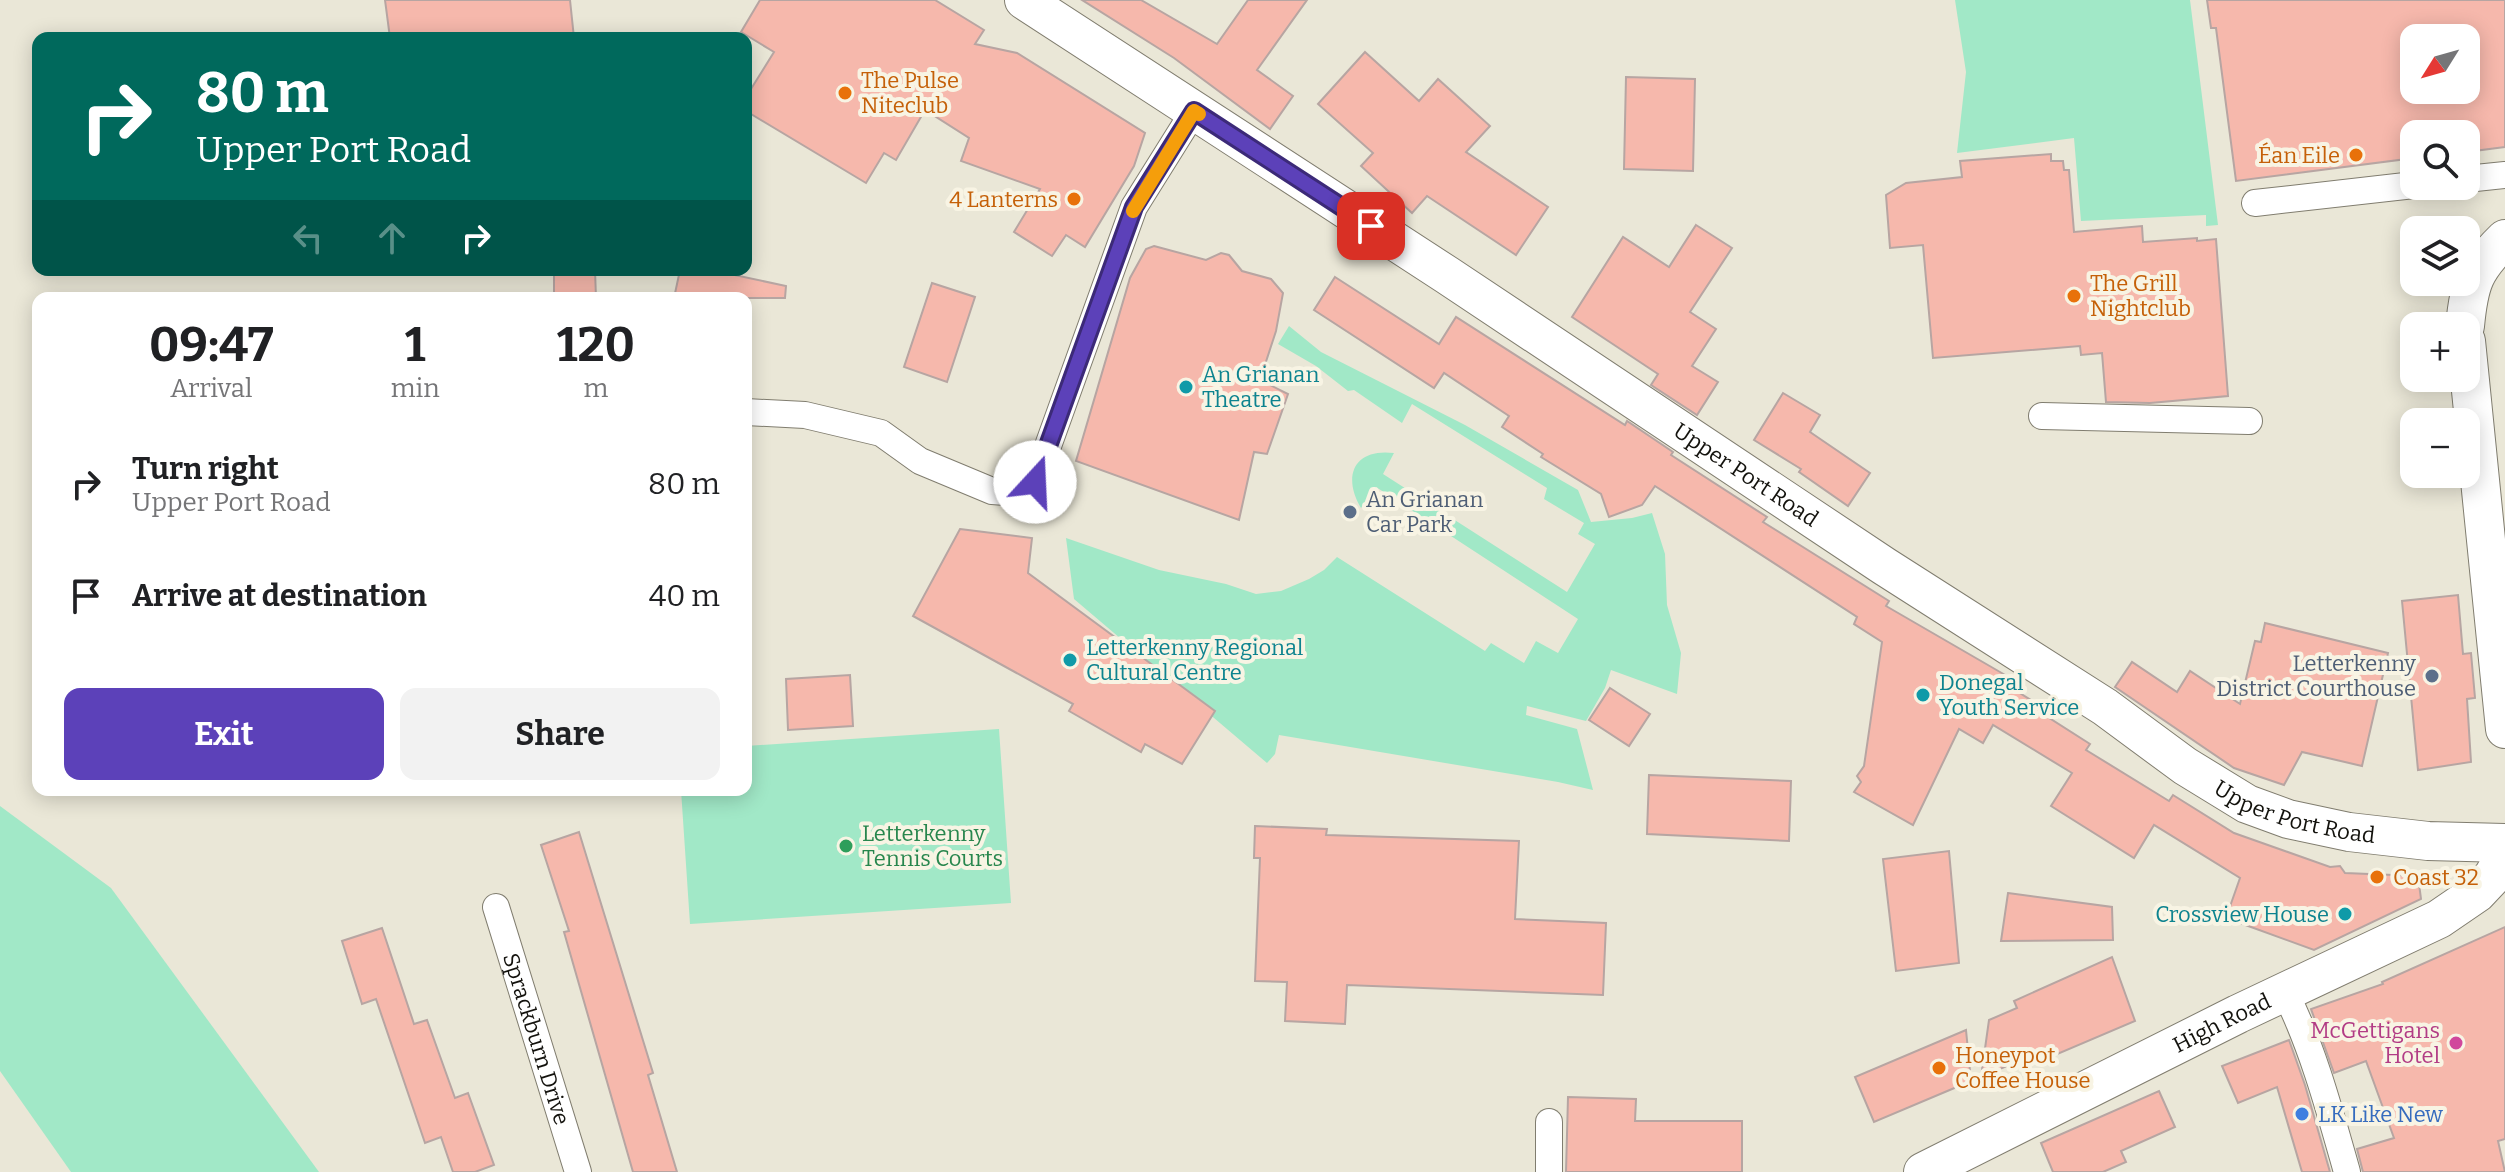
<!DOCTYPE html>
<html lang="en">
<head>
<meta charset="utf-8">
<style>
  :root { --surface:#fff; --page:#f2f2f2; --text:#202124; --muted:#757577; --accent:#5c41b9 }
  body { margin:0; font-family:Bitter,serif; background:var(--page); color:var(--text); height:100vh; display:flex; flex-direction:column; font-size:30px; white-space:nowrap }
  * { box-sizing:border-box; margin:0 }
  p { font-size:26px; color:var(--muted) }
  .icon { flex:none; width:44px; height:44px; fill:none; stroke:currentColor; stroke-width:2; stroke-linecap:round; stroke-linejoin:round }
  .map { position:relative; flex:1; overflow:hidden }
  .drawer { position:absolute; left:32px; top:292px; width:720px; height:504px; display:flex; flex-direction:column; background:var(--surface); border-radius:16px; box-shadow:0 4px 20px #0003 }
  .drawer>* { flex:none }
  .guide { position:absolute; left:32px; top:32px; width:720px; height:244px; border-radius:16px; box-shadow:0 4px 20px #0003; background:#00695c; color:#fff; overflow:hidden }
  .needle { width:52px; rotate:233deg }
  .fabs { position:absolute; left:2400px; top:24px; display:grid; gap:16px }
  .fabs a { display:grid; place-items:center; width:80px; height:80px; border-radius:16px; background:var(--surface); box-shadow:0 4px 20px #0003; font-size:40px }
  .pin { position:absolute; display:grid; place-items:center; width:68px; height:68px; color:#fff; margin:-34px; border-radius:16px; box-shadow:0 4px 12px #0006 }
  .me { position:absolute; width:88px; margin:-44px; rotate:20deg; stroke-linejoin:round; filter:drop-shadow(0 0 6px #0008) }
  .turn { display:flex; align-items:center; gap:28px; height:168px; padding:0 32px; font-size:36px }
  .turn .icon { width:104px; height:104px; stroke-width:2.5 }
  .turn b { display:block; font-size:56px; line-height:68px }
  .lanes { display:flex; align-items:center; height:76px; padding:0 32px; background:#0003; justify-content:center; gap:40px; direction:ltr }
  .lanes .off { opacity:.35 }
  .eta { display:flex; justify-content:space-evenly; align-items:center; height:136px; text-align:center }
  .eta b { font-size:48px; font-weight:700; line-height:56px }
  .primary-button { display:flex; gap:16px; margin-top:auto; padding:16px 32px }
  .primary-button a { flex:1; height:92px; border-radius:16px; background:var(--accent); color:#fff; font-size:32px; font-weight:700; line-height:92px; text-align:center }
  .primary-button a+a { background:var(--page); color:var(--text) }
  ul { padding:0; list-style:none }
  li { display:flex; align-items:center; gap:24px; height:112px; padding:0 32px }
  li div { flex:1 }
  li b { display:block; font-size:30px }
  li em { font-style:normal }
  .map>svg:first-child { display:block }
  .green { fill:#a1e8c7 }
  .building { fill:#f6b8ac; stroke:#b7a5a2; stroke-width:2; fill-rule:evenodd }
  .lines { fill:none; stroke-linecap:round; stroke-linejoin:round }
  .street-casing { stroke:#807d6f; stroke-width:28 }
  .secondary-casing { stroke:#807d6f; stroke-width:40 }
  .street { stroke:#fff; stroke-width:26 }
  .secondary { stroke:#fff; stroke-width:38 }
  .route-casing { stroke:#3c2a78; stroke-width:20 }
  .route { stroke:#5c41b9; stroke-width:14 }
  .slow { stroke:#f59e0b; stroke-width:14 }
  .food-dot { fill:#e8710a; stroke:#f8f4e4; stroke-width:3 }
  .culture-dot { fill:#0f9aa8; stroke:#f8f4e4; stroke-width:3 }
  .service-dot { fill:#5c6f8a; stroke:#f8f4e4; stroke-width:3 }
  .leisure-dot { fill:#2e9e5b; stroke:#f8f4e4; stroke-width:3 }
  .hotel-dot { fill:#d1479c; stroke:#f8f4e4; stroke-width:3 }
  .shop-dot { fill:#3f7fe0; stroke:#f8f4e4; stroke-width:3 }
  .labels { text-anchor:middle; stroke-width:8; stroke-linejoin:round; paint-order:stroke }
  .food-label { font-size:22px; fill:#c56008; stroke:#f8f4e4; text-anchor:start }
  .culture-label { font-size:22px; fill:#0d838f; stroke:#f8f4e4; text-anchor:start }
  .street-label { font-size:22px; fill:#13120d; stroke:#f8f4e4 }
  .service-label { font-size:22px; fill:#4e5e75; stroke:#f8f4e4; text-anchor:start }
  .leisure-label { font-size:22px; fill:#27864d; stroke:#f8f4e4; text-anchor:start }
  .hotel-label { font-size:22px; fill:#b23c85; stroke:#f8f4e4; text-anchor:end }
  .shop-label { font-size:22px; fill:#366cbe; stroke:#f8f4e4; text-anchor:start }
</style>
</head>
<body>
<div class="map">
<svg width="2505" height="1172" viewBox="0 0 2505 1172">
  <rect width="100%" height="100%" fill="#eae7d7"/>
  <g class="green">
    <path d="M1955,0H2190L2218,225L2206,226V215L2081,221L2074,138L1957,153L1966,72Z"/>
    <path d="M1289,326L1321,352L1465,425L1578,490L1591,522L1632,518L1652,513L1665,554L1667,605L1681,653L1677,694L1611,670L1605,688L1586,721L1527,706L1526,715L1577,729L1593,790L1558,782L1279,735L1275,754L1267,763L1074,599L1066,538L1159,570L1226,584L1256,594L1281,591L1309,579L1324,570L1337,557L1485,651L1491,643L1524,663L1536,641L1558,653L1578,619L1376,487L1361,508C1342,476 1354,448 1394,453L1383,474L1567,592L1595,544L1578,534L1584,523L1544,499L1547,488L1412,404L1402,423L1354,390L1348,391L1316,366L1278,344Z"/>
    <path d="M999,729L1011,903L690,924L681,790H746V746Z"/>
    <path d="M0,806L111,888L319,1172H71L0,1071Z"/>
  </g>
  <g class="building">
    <path d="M385,0H570L574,38H390Z"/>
    <path d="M760,0H935L984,30L975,44L1017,53L1145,133L1134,166L1085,247L1066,235L1052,256L1014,232L1040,189L961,161L969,138L925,110L896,160L884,153L866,183L746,111V97L774,52L741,32Z"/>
    <path d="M1082,0H1141L1217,44L1248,0H1307L1257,70L1293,96L1270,129L1174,58Z"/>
    <path d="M2207,0H2505V147L2466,152V134H2414V158L2236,181L2216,28H2211ZM2414,38H2466V90H2414Z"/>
    <path d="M1365,52L1419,101L1438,79L1490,126L1466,152L1548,207L1516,255L1427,196L1412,213L1361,166L1373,153L1318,104Z"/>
    <path d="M1626,77L1695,79L1693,171L1624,169Z"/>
    <path d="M2051,154V161H2063L2064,170H2069L2074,232L2142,226L2143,242L2197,238V241L2216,239L2228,396L2150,403L2106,402L2102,353L2081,355L2080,346L1933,358L1923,245L1890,248L1886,195L1906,183L1962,177L1960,161Z"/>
    <path d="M1696,225L1732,248L1690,312L1716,329L1692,366L1718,382L1697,415L1651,385L1658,374L1572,317L1623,237L1669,267Z"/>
    <path d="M1154,246L1206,260L1221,253L1229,255L1242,271L1271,279L1283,293L1276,331L1260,380L1288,394L1267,454L1254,452L1239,520L1076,461L1130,278L1146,249Z"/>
    <path d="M554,270H595L596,298H554Z"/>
    <path d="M680,270H711L786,286L785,298H674Z"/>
    <path d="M1335,277L1439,344L1456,317L1625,425L1627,421L1673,452L1671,455L1767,517L1763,522L1889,601L1886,606L2019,683L2015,690L2042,707L2040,712L2090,744L2086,750L2169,801L2173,795L2234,833L2330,867L2340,866L2345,873L2418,876L2421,899L2314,950L2240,923L2227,915L2240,878L2154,825L2134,858L2051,806L2072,773L1993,725L1983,743L1959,729L1913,825L1854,792L1861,782L1857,776L1864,766L1882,642L1854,624L1857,617L1655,486L1642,505L1609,517L1601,494L1541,457L1543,454L1502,427L1509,416L1444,373L1434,388L1314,310Z"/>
    <path d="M932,283L975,297L947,382L904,367Z"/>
    <path d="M1783,393L1820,415L1810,432L1870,473L1848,506L1799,472L1801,469L1754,440Z"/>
    <path d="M960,529L1032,538L1028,573L1215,711L1182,764L1145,744L1141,752L1069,711L1073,704L913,616Z"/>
    <path d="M2458,595L2463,654L2471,653L2475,698L2467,699L2471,762L2418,770L2402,601Z"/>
    <path d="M2265,623L2388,653L2362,766L2302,752L2284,785L2234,768L2115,687L2132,662L2177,692L2190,671L2240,704L2255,641L2261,642Z"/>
    <path d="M850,675L853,726L788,730L786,679Z"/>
    <path d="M1610,688L1650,714L1629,746L1589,720Z"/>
    <path d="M1649,775L1791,781L1789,841L1647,834Z"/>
    <path d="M1255,826L1327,829L1326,835L1519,841L1515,919L1606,923L1603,995L1347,985L1345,1024L1285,1021L1287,982L1255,981L1260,858H1254Z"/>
    <path d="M579,832L653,1073L648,1075L677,1172H633L564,932L569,931L541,845Z"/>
    <path d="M1949,851L1959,963L1896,971L1883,859Z"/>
    <path d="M2008,893L2112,907L2113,940L2001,941Z"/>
    <path d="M2505,927V1139L2498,1141L2505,1172H2363L2357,1149L2394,1138L2366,1061L2334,1073L2311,1009L2383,984L2382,982Z"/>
    <path d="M382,928L414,1024L427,1020L455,1098L468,1093L494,1165L475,1172H453L441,1137L425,1143L376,999L362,1004L342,941Z"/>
    <path d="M2112,957L2135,1021L2041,1061L2038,1053L1981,1077L1989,1020L2017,1008L2014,1001Z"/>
    <path d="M1966,1030L1971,1081L1874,1122L1855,1077Z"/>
    <path d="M2289,1040L2305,1085L2330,1172H2302L2277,1087L2238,1103L2222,1066Z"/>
    <path d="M2159,1091L2175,1127L2121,1151L2126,1162L2103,1172H2053L2041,1143Z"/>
    <path d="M1568,1097L1636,1099L1635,1121H1742V1172H1566Z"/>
  </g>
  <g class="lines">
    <g class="street-casing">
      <g id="street">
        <path d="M2466,179L2505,175"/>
        <path d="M2255,203L2414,185"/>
        <path d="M746,412L805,415L881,433L920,461L992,491L1019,493L1035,482L1134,207L1194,111"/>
        <path d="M2042,416L2249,421"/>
        <path id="s1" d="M496,907L578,1172"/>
        <path d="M2285,992C2313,1048 2330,1112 2347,1172"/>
        <path d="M1549,1122V1172"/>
      </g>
    </g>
    <g class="secondary-casing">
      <g id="secondary">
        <path id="s2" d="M1024,0L1447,275L1884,566L2105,707L2185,766L2247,804L2288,819L2349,832L2428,841L2505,843"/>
        <path d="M2465,326C2469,283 2474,269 2505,239"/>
        <path d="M2466,341L2505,729"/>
        <path id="s3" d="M1923,1172L2238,1014L2439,919L2477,893L2493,876L2505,855"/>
      </g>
    </g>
    <use href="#street" class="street"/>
    <use href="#secondary" class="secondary"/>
  </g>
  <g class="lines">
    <g class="route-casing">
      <path id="route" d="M1035,482L1134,207L1194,111L1371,226"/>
    </g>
    <use href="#route" class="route"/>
    <path class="slow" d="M1133,211L1194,111L1199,114"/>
  </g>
  <g class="food-dot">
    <circle cx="845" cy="93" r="8"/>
    <circle cx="2356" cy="155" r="8"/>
    <circle cx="1074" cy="199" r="8"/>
    <circle cx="2074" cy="296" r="8"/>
    <circle cx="2377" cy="877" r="8"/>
    <circle cx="1939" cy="1068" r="8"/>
  </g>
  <g class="culture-dot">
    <circle cx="1186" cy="387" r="8"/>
    <circle cx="1070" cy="660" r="8"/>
    <circle cx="1923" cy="695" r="8"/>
    <circle cx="2345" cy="914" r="8"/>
  </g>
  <g class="service-dot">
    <circle cx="1350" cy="512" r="8"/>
    <circle cx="2432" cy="676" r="8"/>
  </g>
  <circle class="leisure-dot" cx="846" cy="846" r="8"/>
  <circle class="hotel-dot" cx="2456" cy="1043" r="8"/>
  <circle class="shop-dot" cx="2302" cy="1114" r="8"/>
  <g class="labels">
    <g class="food-label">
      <text x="861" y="88">The Pulse<tspan x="861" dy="25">Niteclub</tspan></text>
      <text x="2340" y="163" text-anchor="end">Éan Eile</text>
      <text x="1058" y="207" text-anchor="end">4 Lanterns</text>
      <text x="2090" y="291">The Grill<tspan x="2090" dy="25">Nightclub</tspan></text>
      <text x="2393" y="885">Coast 32</text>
      <text x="1955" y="1063">Honeypot<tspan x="1955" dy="25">Coffee House</tspan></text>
    </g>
    <g class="culture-label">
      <text x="1202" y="382">An Grianan<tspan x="1202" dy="25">Theatre</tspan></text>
      <text x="1086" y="655">Letterkenny Regional<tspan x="1086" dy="25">Cultural Centre</tspan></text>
      <text x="1939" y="690">Donegal<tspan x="1939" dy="25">Youth Service</tspan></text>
      <text x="2329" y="922" text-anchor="end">Crossview House</text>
    </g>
    <g class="street-label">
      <text dy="8" stroke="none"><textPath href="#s2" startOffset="864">Upper Port Road</textPath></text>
      <text dy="8" stroke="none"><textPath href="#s2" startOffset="1512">Upper Port Road</textPath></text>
      <text dy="8" stroke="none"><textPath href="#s3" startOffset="334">High Road</textPath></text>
      <text dy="8" stroke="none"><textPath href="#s1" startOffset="138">Sprackburn Drive</textPath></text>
    </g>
    <g class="service-label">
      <text x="1366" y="507">An Grianan<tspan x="1366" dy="25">Car Park</tspan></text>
      <text x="2416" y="671" text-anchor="end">Letterkenny<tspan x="2416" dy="25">District Courthouse</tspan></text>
    </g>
    <g class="leisure-label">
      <text x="862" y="841">Letterkenny<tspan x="862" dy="25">Tennis Courts</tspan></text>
    </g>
    <g class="hotel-label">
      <text x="2440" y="1038">McGettigans<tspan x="2440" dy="25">Hotel</tspan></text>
    </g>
    <g class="shop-label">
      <text x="2318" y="1122">LK Like New</text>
    </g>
  </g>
</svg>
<div class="fabs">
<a><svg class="needle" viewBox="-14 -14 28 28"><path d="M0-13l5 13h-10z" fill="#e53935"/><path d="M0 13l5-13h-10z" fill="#757577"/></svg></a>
<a><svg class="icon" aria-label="search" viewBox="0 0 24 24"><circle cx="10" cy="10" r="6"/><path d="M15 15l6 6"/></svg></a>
<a><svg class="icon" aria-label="layers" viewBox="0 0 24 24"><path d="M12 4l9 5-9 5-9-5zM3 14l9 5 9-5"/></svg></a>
<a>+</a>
<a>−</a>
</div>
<div class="pin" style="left:1371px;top:226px;background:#d93025"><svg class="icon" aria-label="arrive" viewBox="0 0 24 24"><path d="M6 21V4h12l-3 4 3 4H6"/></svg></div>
<svg class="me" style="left:1035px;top:482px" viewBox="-20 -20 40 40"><circle r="19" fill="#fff"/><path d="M0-13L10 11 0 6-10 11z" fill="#5c41b9"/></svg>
<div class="guide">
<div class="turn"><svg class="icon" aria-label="right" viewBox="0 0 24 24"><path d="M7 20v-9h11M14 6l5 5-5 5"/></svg><div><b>80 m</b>Upper Port Road</div></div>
<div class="lanes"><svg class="icon off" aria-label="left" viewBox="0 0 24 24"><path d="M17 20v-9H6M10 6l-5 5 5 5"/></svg><svg class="icon off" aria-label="ahead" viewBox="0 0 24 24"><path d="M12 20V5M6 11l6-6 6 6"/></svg><svg class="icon" aria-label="right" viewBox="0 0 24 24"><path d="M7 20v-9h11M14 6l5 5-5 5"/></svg></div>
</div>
<section class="drawer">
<div class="eta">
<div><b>09:47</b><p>Arrival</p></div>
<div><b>1</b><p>min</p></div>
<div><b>120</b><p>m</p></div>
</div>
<ul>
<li><svg class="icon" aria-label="right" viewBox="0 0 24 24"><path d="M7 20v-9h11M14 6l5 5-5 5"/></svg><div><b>Turn right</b><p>Upper Port Road</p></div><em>80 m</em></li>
<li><svg class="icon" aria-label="arrive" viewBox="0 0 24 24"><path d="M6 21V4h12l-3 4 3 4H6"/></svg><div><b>Arrive at destination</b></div><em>40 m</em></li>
</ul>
<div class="primary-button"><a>Exit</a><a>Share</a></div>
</section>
</div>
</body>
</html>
